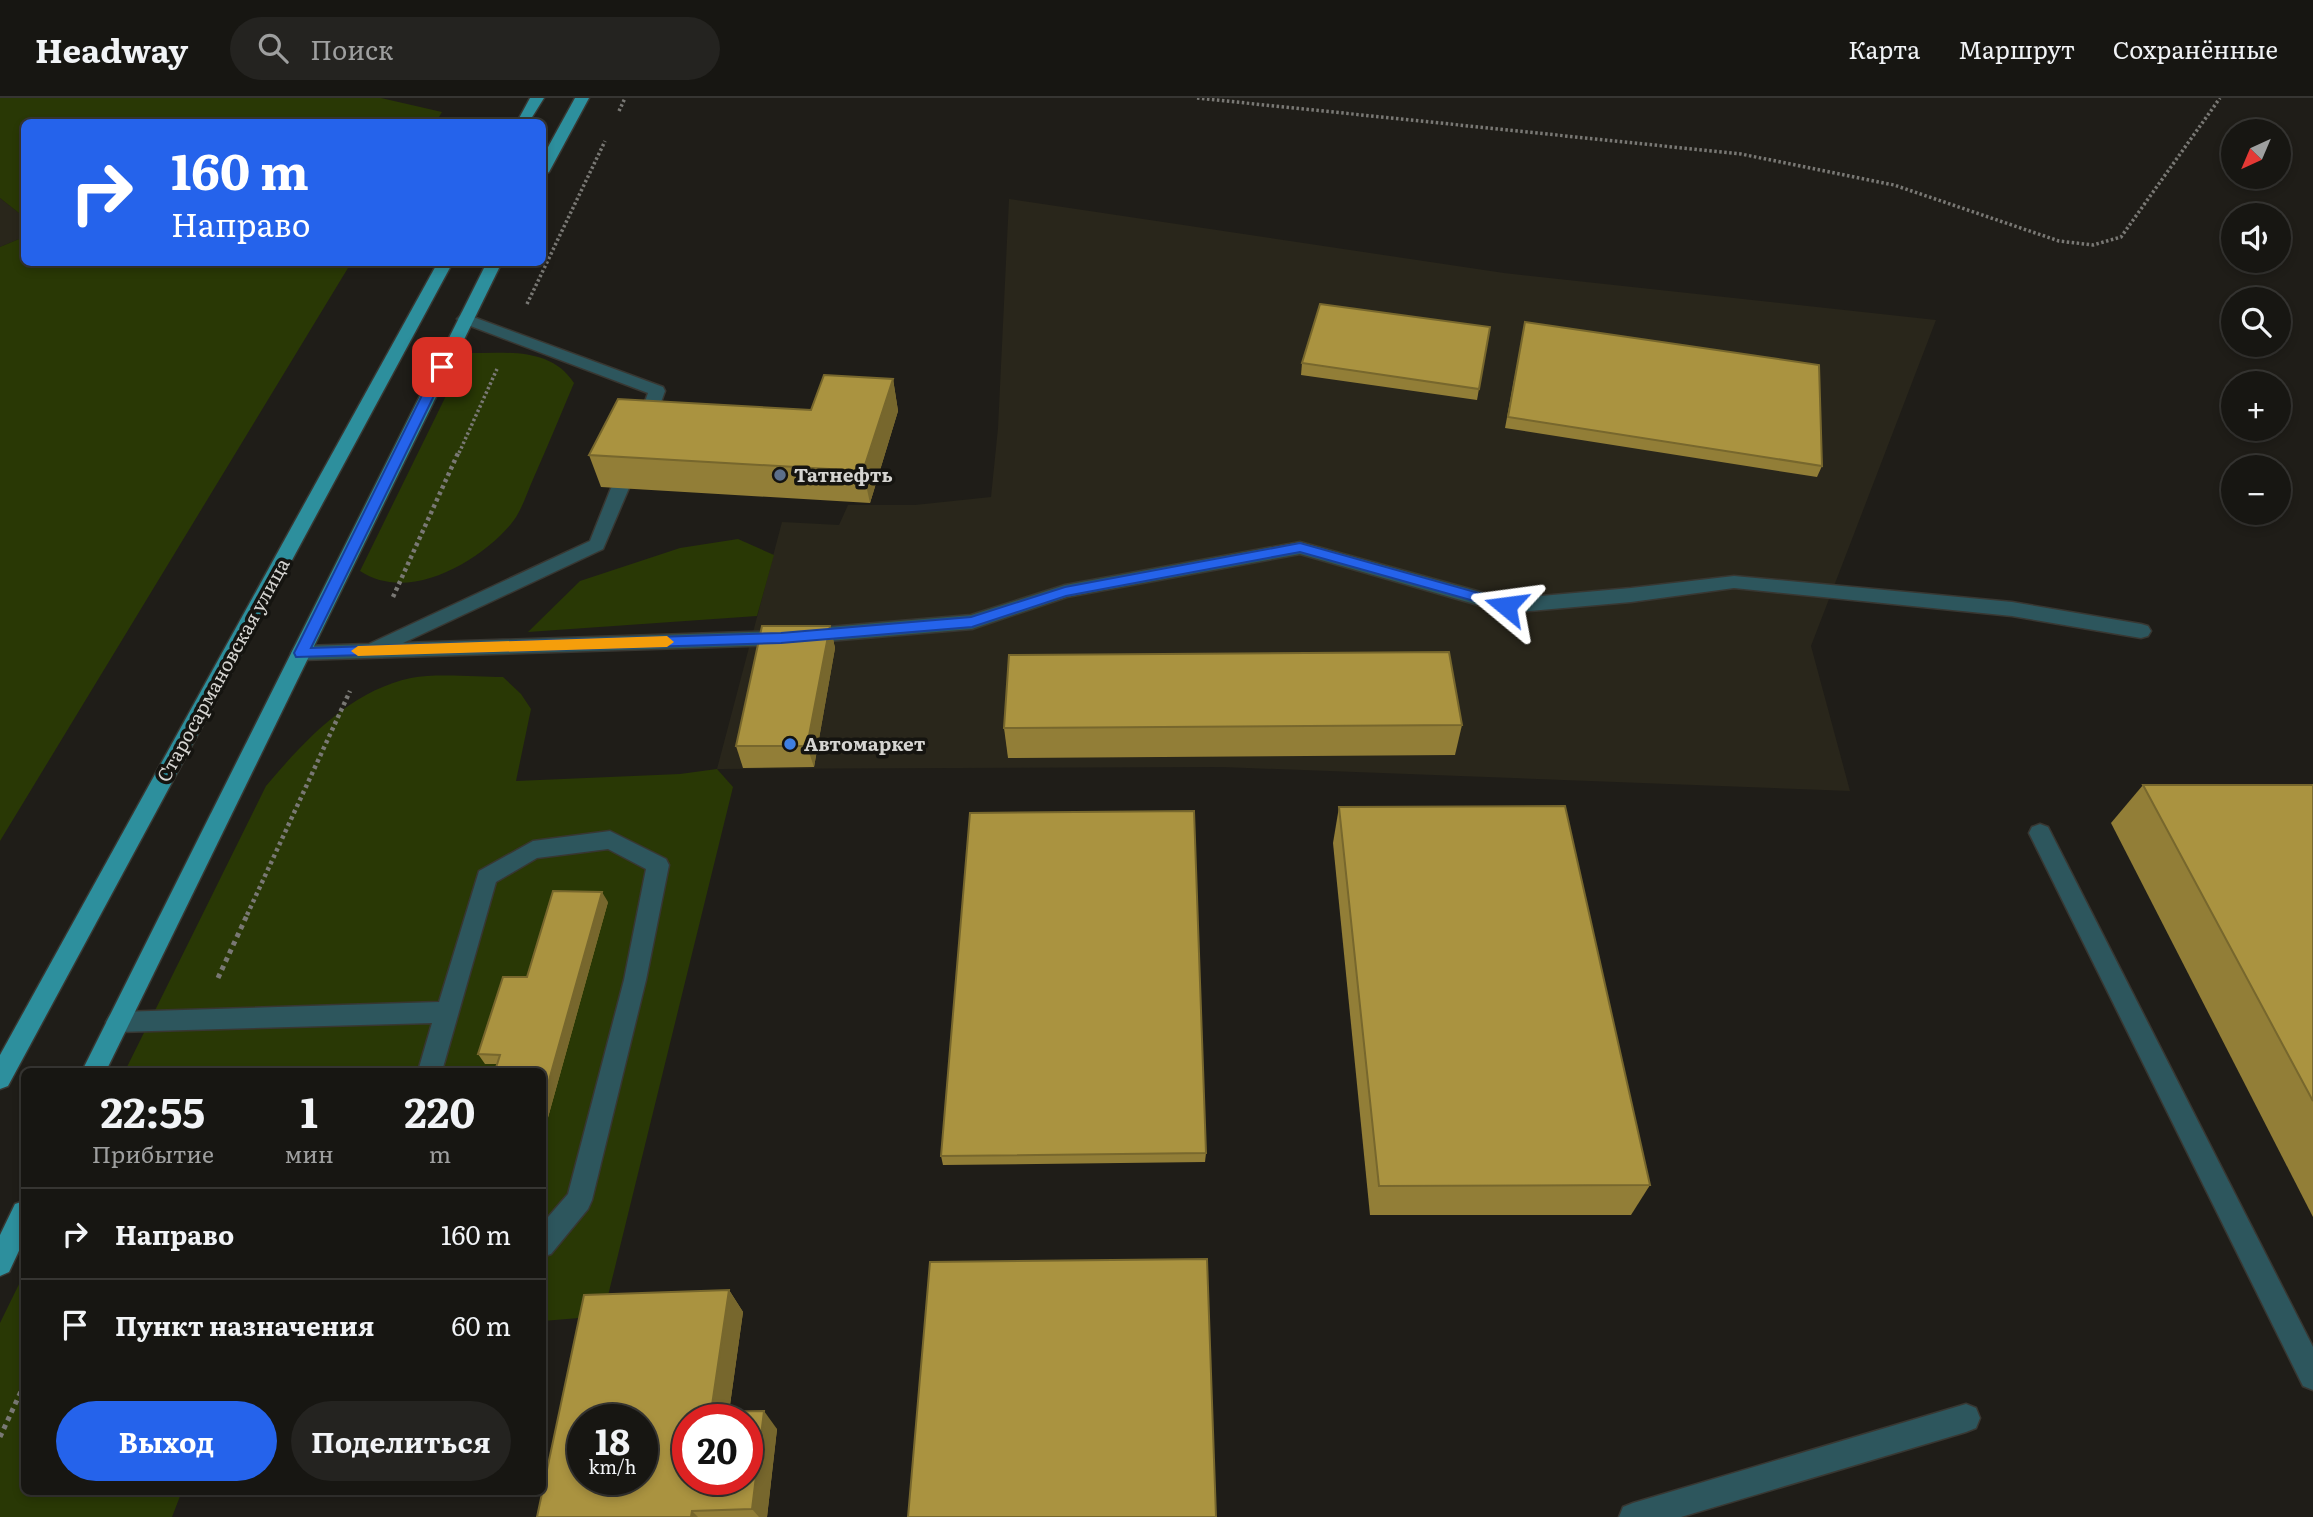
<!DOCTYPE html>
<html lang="ru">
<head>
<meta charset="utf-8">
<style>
  :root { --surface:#171612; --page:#242320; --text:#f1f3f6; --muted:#9e9f9f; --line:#363532; --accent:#2563eb }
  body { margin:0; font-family:Literata,serif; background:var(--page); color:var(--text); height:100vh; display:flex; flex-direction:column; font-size:26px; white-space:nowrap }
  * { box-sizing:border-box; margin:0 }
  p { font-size:23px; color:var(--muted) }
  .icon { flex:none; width:38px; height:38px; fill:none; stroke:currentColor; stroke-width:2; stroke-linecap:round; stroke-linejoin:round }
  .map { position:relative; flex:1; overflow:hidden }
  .side { position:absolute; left:21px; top:970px; width:525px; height:427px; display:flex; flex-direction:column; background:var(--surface); border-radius:10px; box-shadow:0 4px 10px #0003,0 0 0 2px var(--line) }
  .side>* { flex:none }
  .hud { position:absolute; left:21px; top:21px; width:525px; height:147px; border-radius:10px; box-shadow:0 4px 10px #0003,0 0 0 2px var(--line); background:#2563eb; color:#fff; overflow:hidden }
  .needle { width:46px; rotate:224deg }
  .buttons { position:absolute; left:2221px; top:21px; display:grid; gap:14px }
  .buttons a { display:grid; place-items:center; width:70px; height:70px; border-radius:50%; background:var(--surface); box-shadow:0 4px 10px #0003,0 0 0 2px var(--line); font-size:35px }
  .speed { position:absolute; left:567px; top:1306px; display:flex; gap:14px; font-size:35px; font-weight:700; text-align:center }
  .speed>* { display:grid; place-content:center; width:91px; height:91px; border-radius:50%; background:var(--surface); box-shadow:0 4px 10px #0003,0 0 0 2px var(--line); line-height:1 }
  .speed small { font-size:18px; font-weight:400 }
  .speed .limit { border:10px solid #d22; background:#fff; color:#111 }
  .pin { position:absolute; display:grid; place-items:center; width:60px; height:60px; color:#fff; margin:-30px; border-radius:14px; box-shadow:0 4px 10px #0006 }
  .me { position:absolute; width:77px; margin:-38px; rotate:286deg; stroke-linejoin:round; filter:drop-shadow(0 0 5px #0008) }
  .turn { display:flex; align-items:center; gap:24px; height:147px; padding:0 35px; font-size:32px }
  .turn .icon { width:91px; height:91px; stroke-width:2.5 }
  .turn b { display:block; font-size:49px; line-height:60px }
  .eta { display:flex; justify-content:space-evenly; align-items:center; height:119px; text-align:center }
  .eta b { font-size:42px; font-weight:700; line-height:49px }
  .primary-button { display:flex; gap:14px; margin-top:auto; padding:14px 35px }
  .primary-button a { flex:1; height:80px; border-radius:42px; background:var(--accent); color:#fff; font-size:28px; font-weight:700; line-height:80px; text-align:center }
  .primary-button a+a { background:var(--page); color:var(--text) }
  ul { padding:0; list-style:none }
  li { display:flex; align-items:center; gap:21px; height:91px; padding:0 35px; border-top:2px solid var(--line) }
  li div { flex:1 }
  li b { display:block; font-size:26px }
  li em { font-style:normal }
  header { display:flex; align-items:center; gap:42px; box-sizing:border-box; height:98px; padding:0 35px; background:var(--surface); border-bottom:2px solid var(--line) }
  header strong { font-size:33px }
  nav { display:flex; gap:38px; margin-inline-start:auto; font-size:24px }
  .search { width:490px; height:63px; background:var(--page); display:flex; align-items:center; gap:18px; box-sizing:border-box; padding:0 24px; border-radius:38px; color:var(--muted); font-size:26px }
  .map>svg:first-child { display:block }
  .built { fill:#29261b }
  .green { fill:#293805 }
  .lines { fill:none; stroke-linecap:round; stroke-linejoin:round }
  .lane-casing { stroke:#383732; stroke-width:3 }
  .primary-casing { stroke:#383732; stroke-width:3 }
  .path-far2 { stroke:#797874; stroke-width:3.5; stroke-dasharray:2.5 2.5; stroke-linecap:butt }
  .path-far1 { stroke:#797874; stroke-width:4.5; stroke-dasharray:3.5 3.5; stroke-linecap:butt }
  .path { stroke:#797874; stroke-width:5; stroke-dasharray:4.5 4.5; stroke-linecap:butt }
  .lane { fill:#2d565d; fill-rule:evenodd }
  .primary { fill:#2d8f9d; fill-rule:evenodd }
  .wall { fill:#927e37 }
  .shaded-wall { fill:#77672d }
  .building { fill:#aa9340; stroke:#77672d; stroke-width:2; fill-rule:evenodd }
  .route { fill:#2563eb; stroke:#184099; stroke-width:2 }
  .slow { fill:#f59e0b }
  .service-dot { fill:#5c6f8a; stroke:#151410; stroke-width:2.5 }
  .shop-dot { fill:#3f7fe0; stroke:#151410; stroke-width:2.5 }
  .labels { text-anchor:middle; stroke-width:7; stroke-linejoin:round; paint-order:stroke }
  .poi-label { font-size:19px; font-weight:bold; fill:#d5d4d1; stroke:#151410; text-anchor:start }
  .street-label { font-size:19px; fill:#d5d4d1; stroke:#151410 }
</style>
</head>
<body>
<header>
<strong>Headway</strong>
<div class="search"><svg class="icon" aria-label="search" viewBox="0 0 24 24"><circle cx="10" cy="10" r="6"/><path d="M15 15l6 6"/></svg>Поиск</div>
<nav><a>Карта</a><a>Маршрут</a><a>Сохранённые</a></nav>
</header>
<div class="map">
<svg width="2313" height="1419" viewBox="0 0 2313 1419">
  <rect width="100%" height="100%" fill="#1f1d18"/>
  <g class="built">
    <path d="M0,100L24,119V139L0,149Z"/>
    <path d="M1009,101L1504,175L1936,222L1811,548L1850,693L1222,669L717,671L782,424L839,427L848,407H915L991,399L998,330Z"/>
  </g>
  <g class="green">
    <path d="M0,0H381L442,14L436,24H24V119L0,100Z"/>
    <path d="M24,139V164L351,165L0,743V149Z"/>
    <path d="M467,255C506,255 551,249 574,285C561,316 548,347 534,379C527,394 522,413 511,426C478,465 408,505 360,473Z"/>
    <path d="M738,441L774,457L757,518L528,534L580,483L680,450Z"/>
    <path d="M503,579L521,596L531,611L516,683L680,676L717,671L733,689L603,1218L543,1223L542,973H125L266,688C305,642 350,593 411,580C436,575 477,579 503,579Z"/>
    <path d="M24,1176V1393H182L172,1419H0V1225Z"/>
  </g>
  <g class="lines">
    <g class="lane-casing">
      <g id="lane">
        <path d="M465,216L663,289L665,293L652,329L644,334L636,329L648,295L460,224L457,221L460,218Z"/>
        <path d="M620,384L629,390L603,451L403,545L781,533L971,517L1065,487L1300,444L1506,501L1631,490L1734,478L2012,504L2141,526L2148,528L2151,533L2148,538L2141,540L2012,518L1734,490L1631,504L1506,515L1300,456L1067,499L972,531L781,547L301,562L294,560L291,555L294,550L301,548L369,546L590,443L611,390Z"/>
        <path d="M2040,726L2048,729L2313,1249V1292L2303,1288L2029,735L2032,729Z"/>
        <path d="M610,733L666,761L669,767L646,882L592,1102L588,1111L551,1156L542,1159V1126L568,1096L624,882L646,771L608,751L537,760L496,784L442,973H418L432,925L118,934L110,931L106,924L110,917L118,914L439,904L479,773L533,743Z"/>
        <path d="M1966,1306L1976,1310L1980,1320L1976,1330L1966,1334L1681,1419H1619L1623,1409L1633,1405Z"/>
      </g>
    </g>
    <g class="primary-casing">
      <g id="primary">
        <path d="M530,0H544L529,24H517Z"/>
        <path d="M575,0H589L549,74L542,78V60Z"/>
        <path d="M438,164H453L8,988L0,991V957Z"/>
        <path d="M487,164H502L106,973H82Z"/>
        <path d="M24,1103V1142L9,1174L0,1178V1137L15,1106Z"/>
      </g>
    </g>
    <g class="path-far2">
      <path d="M1197,0L1741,56L1894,87L2059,143L2093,147L2121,139L2220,0"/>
      <path d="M619,13L625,0"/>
      <path d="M527,206L605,43"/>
      <path d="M459,355L497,271"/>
    </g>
    <g class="path-far1">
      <path d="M393,499L459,353"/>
      <path d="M247,817L350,593"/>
    </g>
    <g class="path">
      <path d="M218,880L248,815"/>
      <path d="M0,1339L24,1287"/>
    </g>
    <use href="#lane" class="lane"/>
    <use href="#primary" class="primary"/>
  </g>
  <g class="wall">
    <path d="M1523,235L1822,368L1817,379L1505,330Z"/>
    <path d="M1302,265L1479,291L1477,302L1301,277Z"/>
    <path d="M893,281L898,313L870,405L601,389L589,357L811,312Z"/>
    <path d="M830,528L835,550L814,669L743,670L736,648Z"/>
    <path d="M1462,627L1455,657L1008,660L1004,630Z"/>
    <path d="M2143,687H2313V1119L2111,725Z"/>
    <path d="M1339,709L1650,1087L1631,1117H1370L1333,745Z"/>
    <path d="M608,804L542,1041V973L497,966H485L478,956L527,879Z"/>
    <path d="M1206,1055L1205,1064L943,1067L941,1058Z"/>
    <path d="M729,1192L743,1214L729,1314L777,1331L767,1419H537Z"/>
  </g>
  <g class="shaded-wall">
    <path d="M893,281L898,313L870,405L863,373Z"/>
    <path d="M830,528L835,550L814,669L807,648Z"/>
    <path d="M602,794L608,804L542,1041V1007Z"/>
    <path d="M729,1192L743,1214L728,1321L711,1314Z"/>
    <path d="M764,1313L777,1331L767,1419H759L752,1411Z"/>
    <path d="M692,1413L698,1419H691Z"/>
  </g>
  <g class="building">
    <path d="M1320,206L1490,229L1479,291L1302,265Z"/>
    <path d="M1525,224L1819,267L1822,368L1508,319Z"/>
    <path d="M824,277L893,281L863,373L589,357L618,301L811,312Z"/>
    <path d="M762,528H830L807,648H736Z"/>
    <path d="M1449,554L1462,627L1004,630L1009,557Z"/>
    <path d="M2143,687H2313V1003Z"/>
    <path d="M1565,708L1650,1087L1379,1088L1339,709Z"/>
    <path d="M1194,713L1206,1055L941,1058L970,715Z"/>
    <path d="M553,793L602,794L542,1007V973H495L500,957L478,956L503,879H527Z"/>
    <path d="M1207,1161L1216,1419H908L930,1164Z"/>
    <path d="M729,1192L711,1314L764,1313L752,1411L692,1413L691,1419H537L584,1197ZM583,1321H642V1381H583ZM688,1321H747V1381H688Z"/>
  </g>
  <path class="route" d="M442,265L448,269L311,550L781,535L971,519L1065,489L1300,445L1511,504L1513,508L1506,512L1300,454L1066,498L972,529L781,545L296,559L294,555L436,269Z"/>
  <path class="slow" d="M667,538L674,544L667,549L358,558L351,553L358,548Z"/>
  <circle class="service-dot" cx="780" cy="377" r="7"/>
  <circle class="shop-dot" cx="790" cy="646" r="7"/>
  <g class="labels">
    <g class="poi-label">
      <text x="794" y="384">Татнефть</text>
      <text x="804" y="653">Автомаркет</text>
    </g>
    <g class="street-label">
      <text transform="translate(223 572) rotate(-61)" y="7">Старосармановская улица</text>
    </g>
  </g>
</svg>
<div class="buttons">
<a><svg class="needle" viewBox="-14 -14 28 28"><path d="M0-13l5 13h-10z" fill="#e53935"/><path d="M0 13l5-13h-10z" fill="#9e9f9f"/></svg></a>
<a><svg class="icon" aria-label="sound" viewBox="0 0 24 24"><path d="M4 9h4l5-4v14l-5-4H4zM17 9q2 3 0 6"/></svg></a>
<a><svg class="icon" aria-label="search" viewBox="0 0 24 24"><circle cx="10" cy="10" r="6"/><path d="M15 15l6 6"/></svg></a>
<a>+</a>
<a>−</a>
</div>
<div class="speed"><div>18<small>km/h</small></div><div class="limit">20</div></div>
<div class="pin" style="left:442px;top:269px;background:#d93025"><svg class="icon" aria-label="arrive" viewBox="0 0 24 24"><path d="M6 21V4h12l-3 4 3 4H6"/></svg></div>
<svg class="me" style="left:1506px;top:508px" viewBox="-20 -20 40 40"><path d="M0-17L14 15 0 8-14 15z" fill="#2563eb" stroke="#fff" stroke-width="4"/></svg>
<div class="hud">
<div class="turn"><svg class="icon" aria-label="right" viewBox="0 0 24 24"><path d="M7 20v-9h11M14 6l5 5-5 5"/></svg><div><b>160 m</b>Направо</div></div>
</div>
<section class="side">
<div class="eta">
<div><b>22:55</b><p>Прибытие</p></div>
<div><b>1</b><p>мин</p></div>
<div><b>220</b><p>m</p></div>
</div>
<ul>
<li><svg class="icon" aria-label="right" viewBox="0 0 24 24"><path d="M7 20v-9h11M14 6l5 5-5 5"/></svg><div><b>Направо</b></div><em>160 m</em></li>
<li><svg class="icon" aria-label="arrive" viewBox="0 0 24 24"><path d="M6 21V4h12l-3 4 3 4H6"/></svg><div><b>Пункт назначения</b></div><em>60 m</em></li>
</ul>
<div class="primary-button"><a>Выход</a><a>Поделиться</a></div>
</section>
</div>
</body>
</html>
